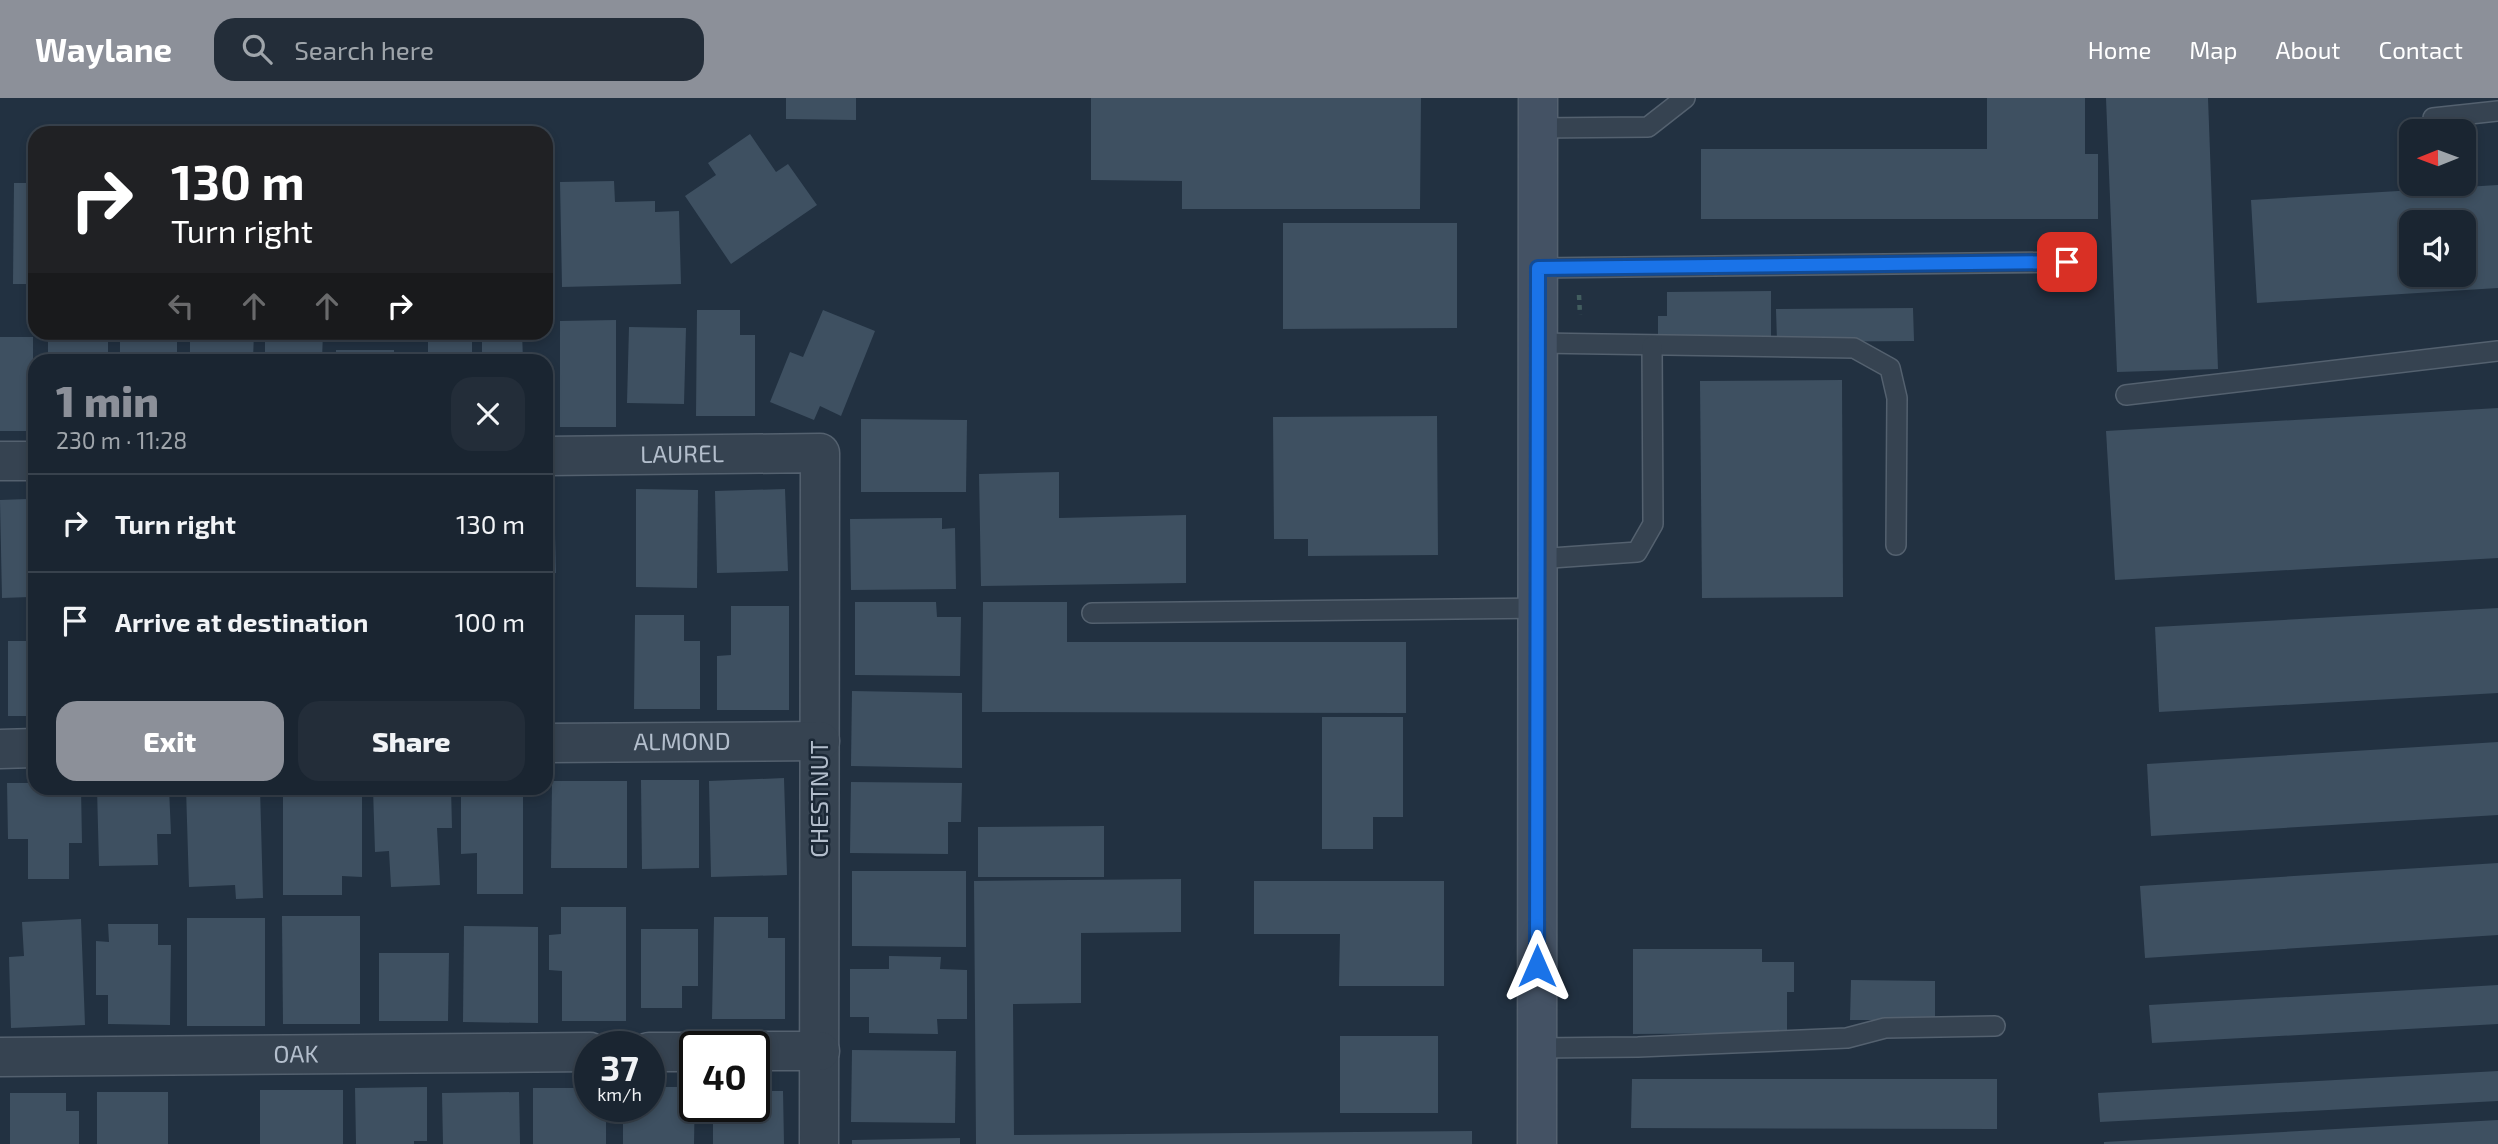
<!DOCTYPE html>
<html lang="en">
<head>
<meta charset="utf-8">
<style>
  :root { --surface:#1a2531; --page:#232d39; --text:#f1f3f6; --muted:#9fa5ab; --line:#38424d; --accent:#8c9099 }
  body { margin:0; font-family:"Exo 2",sans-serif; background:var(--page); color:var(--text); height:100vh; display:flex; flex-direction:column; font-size:26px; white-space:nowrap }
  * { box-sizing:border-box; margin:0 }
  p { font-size:23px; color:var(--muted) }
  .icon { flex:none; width:38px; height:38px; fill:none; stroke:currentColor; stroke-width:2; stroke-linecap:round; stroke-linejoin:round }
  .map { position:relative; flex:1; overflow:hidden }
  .sheet { position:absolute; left:28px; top:256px; width:525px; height:441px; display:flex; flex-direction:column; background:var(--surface); border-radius:21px; box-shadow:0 4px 10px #0003,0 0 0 2px var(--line) }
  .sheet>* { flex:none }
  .top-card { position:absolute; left:28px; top:28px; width:525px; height:214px; border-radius:21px; box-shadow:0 4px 10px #0003,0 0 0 2px var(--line); background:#202124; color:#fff; overflow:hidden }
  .needle { width:46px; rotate:269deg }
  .controls { position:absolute; left:2399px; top:21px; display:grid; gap:14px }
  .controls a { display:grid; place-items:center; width:77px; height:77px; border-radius:14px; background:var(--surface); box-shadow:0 4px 10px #0003,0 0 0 2px var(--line); font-size:35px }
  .speed { position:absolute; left:574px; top:933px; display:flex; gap:14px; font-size:35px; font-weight:700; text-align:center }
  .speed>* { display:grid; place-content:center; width:91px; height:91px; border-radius:50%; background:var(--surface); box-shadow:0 4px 10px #0003,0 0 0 2px var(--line); line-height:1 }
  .speed small { font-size:18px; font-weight:400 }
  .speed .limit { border:4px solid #111; border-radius:10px; background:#fff; color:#111 }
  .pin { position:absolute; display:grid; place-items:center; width:60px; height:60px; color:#fff; margin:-30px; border-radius:14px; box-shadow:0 4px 10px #0006 }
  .me { position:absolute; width:77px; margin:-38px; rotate:0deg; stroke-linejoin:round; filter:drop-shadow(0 0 5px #0008) }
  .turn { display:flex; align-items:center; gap:24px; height:147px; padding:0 28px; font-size:32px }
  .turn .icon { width:91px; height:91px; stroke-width:2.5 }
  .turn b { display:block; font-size:49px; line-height:60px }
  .lanes { display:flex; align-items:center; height:66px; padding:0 28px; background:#0003; justify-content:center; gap:35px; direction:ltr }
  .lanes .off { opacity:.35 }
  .round { display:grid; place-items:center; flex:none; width:74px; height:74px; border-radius:21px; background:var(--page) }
  .summary { display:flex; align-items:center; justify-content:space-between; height:119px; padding:0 28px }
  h1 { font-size:42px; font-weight:800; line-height:52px; color:var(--accent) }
  .cta { display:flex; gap:14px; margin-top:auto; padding:14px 28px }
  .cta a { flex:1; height:80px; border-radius:21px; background:var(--accent); color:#fff; font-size:28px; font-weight:800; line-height:80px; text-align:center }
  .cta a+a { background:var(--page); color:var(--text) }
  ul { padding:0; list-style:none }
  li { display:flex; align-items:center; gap:21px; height:98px; padding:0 28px; border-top:2px solid var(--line) }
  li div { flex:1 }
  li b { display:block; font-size:26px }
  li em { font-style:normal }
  header { display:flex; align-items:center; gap:42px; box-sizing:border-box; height:98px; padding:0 35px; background:var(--accent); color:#fff }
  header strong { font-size:33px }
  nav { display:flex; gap:38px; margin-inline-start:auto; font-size:24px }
  .search { width:490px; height:63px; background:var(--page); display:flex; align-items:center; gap:18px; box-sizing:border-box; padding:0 24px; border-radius:21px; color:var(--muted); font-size:26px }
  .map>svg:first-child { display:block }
  .building { fill:#3e5061; fill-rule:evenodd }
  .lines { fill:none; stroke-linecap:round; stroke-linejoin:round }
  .lane-casing { stroke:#54616f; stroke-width:22 }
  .street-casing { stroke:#54616f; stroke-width:41 }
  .secondary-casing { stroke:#54616f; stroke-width:41 }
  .path { stroke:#425e5f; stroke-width:4.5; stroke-dasharray:5 5; stroke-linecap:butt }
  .lane { stroke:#364351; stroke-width:19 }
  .street { stroke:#364351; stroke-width:38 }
  .secondary { stroke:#445264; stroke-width:38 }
  .route-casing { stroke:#114b97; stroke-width:18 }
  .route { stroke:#1a73e8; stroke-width:12 }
  .labels { text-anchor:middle; stroke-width:5; stroke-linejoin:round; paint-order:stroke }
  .street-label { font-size:24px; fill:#b3becc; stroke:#1b2836 }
</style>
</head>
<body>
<header>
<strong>Waylane</strong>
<div class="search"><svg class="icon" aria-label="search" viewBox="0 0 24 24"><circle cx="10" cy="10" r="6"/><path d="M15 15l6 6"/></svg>Search here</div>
<nav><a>Home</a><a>Map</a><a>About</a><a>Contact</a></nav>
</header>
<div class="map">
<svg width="2498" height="1046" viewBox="0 0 2498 1046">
  <rect width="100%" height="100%" fill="#223141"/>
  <g class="building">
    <path d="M786,0H856V22L786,21Z"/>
    <path d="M1091,0H1421L1420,111H1182V83L1091,82Z"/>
    <path d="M1987,0H2085V56H2098V121H1701V51H1987Z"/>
    <path d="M2106,0H2208L2218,271L2117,274Z"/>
    <path d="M750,36L776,74L788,66L817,107L731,166L685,98L716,77L708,65Z"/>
    <path d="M614,83L615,104L655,103V114L679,113L681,186L562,189L560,84Z"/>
    <path d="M14,85H35V186H13Z"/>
    <path d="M2498,87V190L2257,205L2251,102ZM2412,124H2464V177H2412Z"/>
    <path d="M1283,125H1457V230L1283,231Z"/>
    <path d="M1771,193V245H1658V218H1667V194Z"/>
    <path d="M1913,210L1914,243L1777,244L1776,211Z"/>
    <path d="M697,212H740V237H755V318H696Z"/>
    <path d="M823,212L875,233L841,318L820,308L814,322L770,304L790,254L803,259Z"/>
    <path d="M616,222V329H560V223Z"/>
    <path d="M629,229L686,230L684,306L627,305Z"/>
    <rect x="48" y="234" width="60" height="28"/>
    <path d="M190,234H254L253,262H190Z"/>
    <path d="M265,234H323L322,262H265Z"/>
    <path d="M428,234H452V243H472V262H428Z"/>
    <path d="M482,234H522L523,262H482Z"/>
    <path d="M120,237L177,238V262H120Z"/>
    <rect x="0" y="239" width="33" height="94"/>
    <rect x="336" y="252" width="58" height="10"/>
    <path d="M1842,282L1843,499L1702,500L1700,283Z"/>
    <path d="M2498,310V460L2115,482L2106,333Z"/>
    <path d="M1437,318L1438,457L1308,458V441H1274L1273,319Z"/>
    <path d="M861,321L967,322L966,394H861Z"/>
    <path d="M1059,374V420L1186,417V485L981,488L979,376Z"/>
    <path d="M636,391L698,392L697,490L636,489Z"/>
    <path d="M785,391L788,473L717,475L715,393Z"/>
    <path d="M546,394H554L556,475H546Z"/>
    <path d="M27,401L30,499L2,500L0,402Z"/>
    <path d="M942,420V431L955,430L956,491L851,492L850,421Z"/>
    <path d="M855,504H936L937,519H961L960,578L855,577Z"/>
    <path d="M983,504H1067V544H1406V615L982,614Z"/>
    <path d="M731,508H789V612H717V558L731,557Z"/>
    <path d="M2498,510V595L2159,614L2155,529Z"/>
    <path d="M635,517H684V543H700V611H634Z"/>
    <rect x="8" y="543" width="27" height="75"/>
    <path d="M852,593L962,595V670L851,668Z"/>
    <path d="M1322,619H1403V719H1373V751H1322Z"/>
    <path d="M2498,644V717L2151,738L2147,666Z"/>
    <path d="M784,680L787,777L711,779L709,683Z"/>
    <path d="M641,682H699V770L642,771Z"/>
    <path d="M552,683H627V770H551Z"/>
    <path d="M851,684L962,685L961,724H948V756L850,755Z"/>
    <path d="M7,685H35V690H81L82,745H69V781H28V741H8Z"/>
    <path d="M97,690H169L171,736H157L158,767L99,768Z"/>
    <path d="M186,690H260L263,800L236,801L235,787L189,789Z"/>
    <path d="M283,690H362V779L342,778V797H283Z"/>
    <path d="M451,690L452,730H437L440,787L391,789L389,753L375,754L373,691Z"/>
    <path d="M461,690H523V796H477V755L461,756Z"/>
    <path d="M1104,728V779H978V729Z"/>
    <path d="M2498,765V837L2145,860L2140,788Z"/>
    <path d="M852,773H966V849L852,848Z"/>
    <path d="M1181,781V834L1081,835V905L1013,906L1014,1037L1472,1033V1046H976L974,783Z"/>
    <path d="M1254,783H1444V888H1339L1340,836H1254Z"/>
    <path d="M561,809H626V923H562V873L549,872V837L561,836Z"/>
    <path d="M282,818H360V926H283Z"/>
    <path d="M714,819H768V840H785V921H712Z"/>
    <rect x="187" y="820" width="78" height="108"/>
    <path d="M81,821L85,927L11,930L9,859L24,858L22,824Z"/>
    <path d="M108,826H158V847H171L170,927L108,926V897H96V843L109,844Z"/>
    <path d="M464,828L538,829V925L463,924Z"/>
    <path d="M641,831H698V888H682V910H641Z"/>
    <path d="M1633,851H1762V864H1794V894H1787V935L1633,936Z"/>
    <path d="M379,855H449L448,923H379Z"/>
    <path d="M889,858L941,859L940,871L967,872V921H937L938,936L869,935V919H850V871H889Z"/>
    <path d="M1851,882L1935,883V922H1850Z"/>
    <path d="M2498,887V926L2152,945L2149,907Z"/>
    <rect x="1340" y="938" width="98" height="77"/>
    <path d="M852,952L956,953L955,1025L851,1024Z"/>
    <path d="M2498,973V1003L2100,1024L2098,995Z"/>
    <path d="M1632,981H1997V1031L1631,1030Z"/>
    <path d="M427,989V1043H414V1046H356L355,990Z"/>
    <path d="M649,989H695L694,1046H623V1008H649Z"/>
    <path d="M533,990H590V1008H606V1046H533Z"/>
    <rect x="260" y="992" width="83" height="54"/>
    <path d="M754,993H783L784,1046H713V1008H754Z"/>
    <rect x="97" y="994" width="71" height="52"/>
    <path d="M519,994L520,1046H443L442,995Z"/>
    <path d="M10,995H66V1013H79V1046H10Z"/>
    <path d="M2498,1022V1046H2104V1044Z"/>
    <path d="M960,1040V1046H852V1042Z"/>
  </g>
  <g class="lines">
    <g class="lane-casing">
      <g id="lane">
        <path d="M2433,20L2498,13"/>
        <path d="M1538,30L1648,29L1685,0"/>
        <path d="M1538,170L2067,164"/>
        <path d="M1538,245L1854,250L1890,270L1897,300L1896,447"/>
        <path d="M2126,297L2498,253"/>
        <path d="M1537,461L1637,454L1653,426L1652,248"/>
        <path d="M1092,515L1538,510"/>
        <path d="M1537,950L1638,949L1847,940L1885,930L1995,928"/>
      </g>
    </g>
    <g class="street-casing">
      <g id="street">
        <path id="s1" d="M546,358L820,355L819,1046"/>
        <path d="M0,363H35"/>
        <path id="s2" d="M546,645L820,643"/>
        <path d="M0,651L35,650"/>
        <path d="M754,953H820"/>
        <path d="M649,954H695"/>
        <path id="s3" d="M0,959L590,954"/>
      </g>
    </g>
    <g class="secondary-casing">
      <path id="secondary" d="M1537,1046L1538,0"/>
    </g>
    <path class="path" d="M1579,197L1580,217"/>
    <use href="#lane" class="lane"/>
    <use href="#street" class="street"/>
    <use href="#secondary" class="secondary"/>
  </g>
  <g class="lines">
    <g class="route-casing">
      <path id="route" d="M1537,868L1538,170L2067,164"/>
    </g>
    <use href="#route" class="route"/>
  </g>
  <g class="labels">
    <g class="street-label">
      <text dy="8" stroke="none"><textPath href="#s1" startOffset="136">LAUREL</textPath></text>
      <text dy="8" stroke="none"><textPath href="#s2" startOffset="136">ALMOND</textPath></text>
      <text transform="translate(820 701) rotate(-90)" y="8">CHESTNUT</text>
      <text dy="8" stroke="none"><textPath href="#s3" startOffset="296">OAK</textPath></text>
    </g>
  </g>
</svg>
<div class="controls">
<a><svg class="needle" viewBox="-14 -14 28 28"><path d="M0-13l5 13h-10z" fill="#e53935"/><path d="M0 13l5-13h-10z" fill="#9fa5ab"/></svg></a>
<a><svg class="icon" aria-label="sound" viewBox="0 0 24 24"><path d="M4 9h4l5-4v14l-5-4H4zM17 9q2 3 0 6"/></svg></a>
</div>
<div class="speed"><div>37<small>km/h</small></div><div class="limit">40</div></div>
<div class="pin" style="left:2067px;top:164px;background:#d93025"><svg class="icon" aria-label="arrive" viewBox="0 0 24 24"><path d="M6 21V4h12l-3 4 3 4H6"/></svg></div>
<svg class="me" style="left:1537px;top:868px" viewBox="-20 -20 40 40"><path d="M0-17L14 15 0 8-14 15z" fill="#1a73e8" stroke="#fff" stroke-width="4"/></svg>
<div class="top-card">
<div class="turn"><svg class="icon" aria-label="right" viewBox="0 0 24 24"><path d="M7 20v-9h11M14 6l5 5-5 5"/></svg><div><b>130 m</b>Turn right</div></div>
<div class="lanes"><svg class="icon off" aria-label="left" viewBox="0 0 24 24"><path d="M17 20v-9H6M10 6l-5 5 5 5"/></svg><svg class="icon off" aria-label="ahead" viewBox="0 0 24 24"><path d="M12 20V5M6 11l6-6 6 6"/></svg><svg class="icon off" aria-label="ahead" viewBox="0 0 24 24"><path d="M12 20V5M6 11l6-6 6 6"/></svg><svg class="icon" aria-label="right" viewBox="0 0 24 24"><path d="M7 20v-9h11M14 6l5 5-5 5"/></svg></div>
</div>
<section class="sheet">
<div class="summary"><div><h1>1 min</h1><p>230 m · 11:28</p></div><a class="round"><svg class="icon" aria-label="close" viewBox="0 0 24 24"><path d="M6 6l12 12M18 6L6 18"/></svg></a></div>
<ul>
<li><svg class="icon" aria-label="right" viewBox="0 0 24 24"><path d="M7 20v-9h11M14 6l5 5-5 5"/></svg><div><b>Turn right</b></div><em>130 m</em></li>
<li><svg class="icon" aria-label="arrive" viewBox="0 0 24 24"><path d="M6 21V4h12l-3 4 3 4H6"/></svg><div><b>Arrive at destination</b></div><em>100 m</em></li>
</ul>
<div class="cta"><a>Exit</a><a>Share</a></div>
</section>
</div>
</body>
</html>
